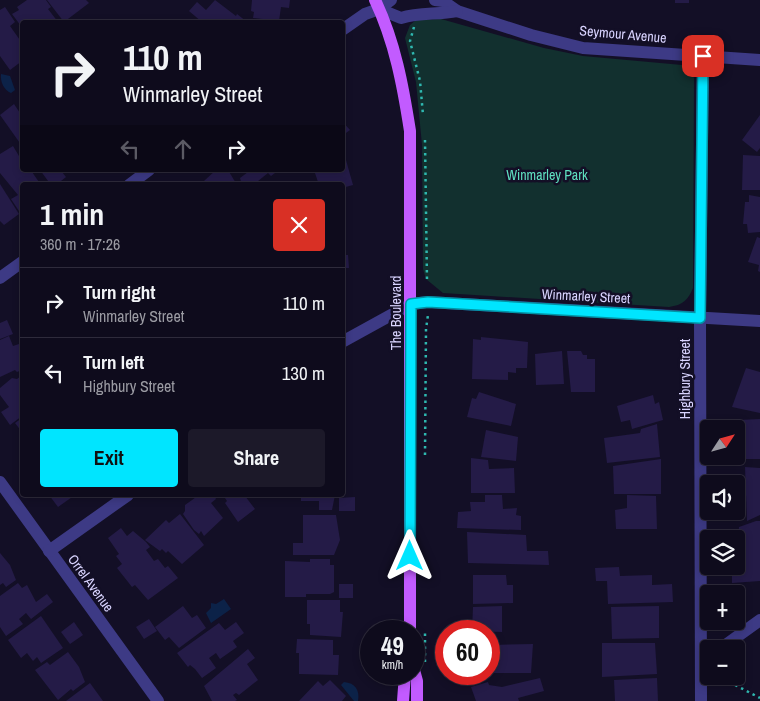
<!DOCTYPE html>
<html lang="en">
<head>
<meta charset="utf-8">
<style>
  :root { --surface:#0e0b1c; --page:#1c1929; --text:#f1f3f6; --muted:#9b9ba3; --line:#2e2b3b; --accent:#00e5ff }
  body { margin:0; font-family:"Archivo Narrow",sans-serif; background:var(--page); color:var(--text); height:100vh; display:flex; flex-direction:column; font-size:19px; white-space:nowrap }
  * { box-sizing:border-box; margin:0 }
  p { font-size:16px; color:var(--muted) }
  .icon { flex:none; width:28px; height:28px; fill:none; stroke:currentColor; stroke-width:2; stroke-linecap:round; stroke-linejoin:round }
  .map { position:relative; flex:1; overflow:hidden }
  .details { position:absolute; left:20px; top:182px; width:325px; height:315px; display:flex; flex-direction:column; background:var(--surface); border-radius:5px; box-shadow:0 2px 8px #0003,0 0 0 1px var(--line) }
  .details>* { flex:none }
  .top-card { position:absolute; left:20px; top:20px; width:325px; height:152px; border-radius:5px; box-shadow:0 2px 8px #0003,0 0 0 1px var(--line); background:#0e0b1c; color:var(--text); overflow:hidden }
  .needle { width:32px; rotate:54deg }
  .buttons { position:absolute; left:700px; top:420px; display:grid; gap:10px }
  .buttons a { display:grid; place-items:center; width:45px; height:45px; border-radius:5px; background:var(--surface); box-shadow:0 2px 8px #0003,0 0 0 1px var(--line); font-size:25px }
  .speed { position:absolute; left:360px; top:620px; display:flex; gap:10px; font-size:25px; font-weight:700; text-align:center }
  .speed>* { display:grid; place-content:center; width:65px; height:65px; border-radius:50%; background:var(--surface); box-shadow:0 2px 8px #0003,0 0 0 1px var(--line); line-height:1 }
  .speed small { font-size:12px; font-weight:400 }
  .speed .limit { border:8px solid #d22; background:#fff; color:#111 }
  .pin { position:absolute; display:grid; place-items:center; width:42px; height:42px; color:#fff; margin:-21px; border-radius:10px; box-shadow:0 2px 8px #0006 }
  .me { position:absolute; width:55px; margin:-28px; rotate:0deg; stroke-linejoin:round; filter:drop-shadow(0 0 4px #0008) }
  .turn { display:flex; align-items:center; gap:18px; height:105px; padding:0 20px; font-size:22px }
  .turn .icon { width:65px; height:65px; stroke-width:2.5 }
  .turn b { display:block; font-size:35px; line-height:42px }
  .lanes { display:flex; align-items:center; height:48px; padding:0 20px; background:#0003; justify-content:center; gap:25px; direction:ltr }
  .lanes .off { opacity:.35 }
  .round { display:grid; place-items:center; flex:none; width:52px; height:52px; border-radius:5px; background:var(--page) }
  .headline { display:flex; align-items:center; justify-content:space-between; height:85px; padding:0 20px }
  h1 { font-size:30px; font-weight:700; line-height:38px }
  .primary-button { display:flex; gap:10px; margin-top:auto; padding:10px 20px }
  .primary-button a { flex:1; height:58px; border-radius:5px; background:var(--accent); color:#111; font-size:20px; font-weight:700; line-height:58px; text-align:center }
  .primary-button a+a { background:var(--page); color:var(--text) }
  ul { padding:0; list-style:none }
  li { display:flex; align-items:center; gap:15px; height:70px; padding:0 20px; border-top:1px solid var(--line) }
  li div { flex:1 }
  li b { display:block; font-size:19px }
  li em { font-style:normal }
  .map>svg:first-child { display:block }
  .green { fill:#12302f }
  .water { fill:#0c2248 }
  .building { fill:#241b47 }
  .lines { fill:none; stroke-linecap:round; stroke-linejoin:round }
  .path { stroke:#2fb8b0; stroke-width:2.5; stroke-dasharray:2.5 4; stroke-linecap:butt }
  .street { stroke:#3d3a85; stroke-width:12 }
  .primary { stroke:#c25bff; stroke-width:12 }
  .route-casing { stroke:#0095a6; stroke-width:12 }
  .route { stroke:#00e5ff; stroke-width:9 }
  .labels { text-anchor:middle; stroke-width:5; stroke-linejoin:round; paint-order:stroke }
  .street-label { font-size:14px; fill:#d9d4ff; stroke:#130f26 }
  .park-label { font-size:14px; fill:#5fe0c0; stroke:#130f26 }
</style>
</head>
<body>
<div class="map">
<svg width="760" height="701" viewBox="0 0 760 701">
  <rect width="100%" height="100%" fill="#130f26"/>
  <path class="green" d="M441,19L544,48L583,56L682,65L691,71L694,78L693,288C688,300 683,305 669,307L443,293L426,279L423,269L422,145L416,82L405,38L410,25L416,20Z"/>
  <g class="water">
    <path d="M1,74L10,76L15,90L11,93C4,90 0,82 1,74Z"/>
    <path d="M224,599L231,609L211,623L206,613L211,608V603L216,604Z"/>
    <path d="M344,682C355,683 360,690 358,701H354L341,685Z"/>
  </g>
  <g class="building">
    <path d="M27,0H46L51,7L48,9L58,22H22L21,26L12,14L19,10L17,7Z"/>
    <path d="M47,0H86L89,3L64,22Z"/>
    <path d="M215,0L236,16L237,14L247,22H202L189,11L197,2L206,10Z"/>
    <path d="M252,0H290L289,8L281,7L279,21L253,18L254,12L251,11Z"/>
    <rect x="675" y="0" width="14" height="3"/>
    <path d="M5,7L15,22L10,26L22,43V61L10,70L0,56V10Z"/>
    <path d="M14,104L22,116V146L0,115Z"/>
    <path d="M760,115V148L757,152L742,140Z"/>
    <path d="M342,121L350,130L342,136Z"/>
    <path d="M13,146L22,161V170L32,172L41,185H22L21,214L11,199L18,195L0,173V154Z"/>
    <path d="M342,153H344L353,185L342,188V185H319L314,170H342Z"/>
    <path d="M743,155L760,156V190H742Z"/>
    <path d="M40,170H65L62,172L66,177L56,185H51Z"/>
    <path d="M216,170H228L237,185H207L204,181Z"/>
    <path d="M246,170H279L271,176L268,173L253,185H242L240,178L248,172Z"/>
    <path d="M0,184L19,214L4,225L0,221Z"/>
    <path d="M749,195L760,197V232L748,233L747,224H743L745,202H749Z"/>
    <path d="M757,237L760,238V272L758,271L759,265L748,262Z"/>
    <path d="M342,247H345L344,255H348L349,268H342Z"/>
    <path d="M7,320L13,334L0,339V323Z"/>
    <path d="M9,336L13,346L19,344L22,353V370L17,372L15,370L0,377V340Z"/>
    <path d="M481,337L528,342L527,368H516V373L508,372V380L472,379L473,339L481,340Z"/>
    <path d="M562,351L564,384L536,385L535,354Z"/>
    <path d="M567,351H581L583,355H587V359H595V392H571Z"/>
    <path d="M746,368L760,372V413L732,407Z"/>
    <path d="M21,376L22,416L10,425L1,412L9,407L0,395V388L12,378L17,379Z"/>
    <path d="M479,392L516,404L511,426L467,417L472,398L476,399Z"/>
    <path d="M653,395L655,404L659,402L663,420L632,429L630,420L621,422L617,406Z"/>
    <path d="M22,418V438L19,434L22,432L15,423Z"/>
    <path d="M760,419V459H740L739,420Z"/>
    <path d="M657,424L660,457L607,463L604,438L640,433L641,429Z"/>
    <path d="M486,430L518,437L516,461L481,457Z"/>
    <path d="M471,458L488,460L489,469L514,468L515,493H471Z"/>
    <path d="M661,459V494H614L613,466Z"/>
    <path d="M745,467L760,468V515L747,521Z"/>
    <path d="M49,495H75L58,507Z"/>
    <path d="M199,495H214L216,499L211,503L223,518L204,536L201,531L199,534L194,530L183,514L185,511V505Z"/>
    <path d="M223,495H247L245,496L255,509L238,522L225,503L227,501Z"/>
    <path d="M301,495H335L332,510H319V501H301Z"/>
    <path d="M485,495H502L503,509L517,508L516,515L521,516V530L457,528L458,512L471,511L470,502H485Z"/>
    <path d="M627,495L656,496L657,529H616L615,510L627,508Z"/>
    <path d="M355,497V511H339V498Z"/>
    <path d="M180,514L204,545L182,564L168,551L166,553L162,549L160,551L145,540L166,520L169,523Z"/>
    <path d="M303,515H336L340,540L334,555H293V543H303Z"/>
    <path d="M756,521H760V581L732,583V566H736L739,527Z"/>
    <path d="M121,528L127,536L133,531L146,542L150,547L146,550L154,561L158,559L165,568L168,566L178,578L148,600L135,585L132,587L117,568L122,564L116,556L119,554L108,538Z"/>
    <path d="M467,532L526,535L527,551H548L549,565L468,563Z"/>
    <path d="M0,553L10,565L16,580L6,587L3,583L0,585Z"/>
    <path d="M310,559H330V565H334V592L330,594H306V597H285V561L310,562Z"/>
    <path d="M619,567L620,576L652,575V585L672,584L673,602L608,604L607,581H596L595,568Z"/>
    <path d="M473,575H506L507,585H513V603L473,604Z"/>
    <path d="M18,583L22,588L27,585L36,602L47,594L53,602L31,619L26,613L19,619L23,624L6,636L0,627V596Z"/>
    <rect x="339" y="584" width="14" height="14"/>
    <path d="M307,600H340V612H343L341,637L310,635V624H307Z"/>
    <path d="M183,606L192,618L197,615L206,628L179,648L169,637L165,640L155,627Z"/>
    <path d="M502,606V632L472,631L473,607Z"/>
    <path d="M659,606V638L612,639L611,607Z"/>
    <path d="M41,616L63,648L41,663L37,657L33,661L27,653L21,658L8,640Z"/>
    <path d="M149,619L157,631L144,639L136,627Z"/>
    <path d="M74,622L83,635L70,644L61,632Z"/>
    <path d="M236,622L244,633L233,641L237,647L220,659L216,653L209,658L216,668L202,678L195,669L190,665L188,667L177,653L219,623L225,630Z"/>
    <path d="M297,639L333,640V655H339L338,675L299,674V653H296Z"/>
    <path d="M602,643H655L657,674L602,677Z"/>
    <path d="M533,644L531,673H489V645Z"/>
    <path d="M248,649L255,658L247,664L258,680L239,695L236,693L233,695L237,700L235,701H212L204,686Z"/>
    <path d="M68,652L79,667L85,682L73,691L71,689L58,700L35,670L47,662L50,665Z"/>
    <path d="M540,678L544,691L518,698L519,701H476L471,687L488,682L489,685L502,687Z"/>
    <path d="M657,678L658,701H615L614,680Z"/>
    <path d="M330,680L346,696L342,701H299L318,681L323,686Z"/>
    <path d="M90,683L103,701H66Z"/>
  </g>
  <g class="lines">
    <g class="path">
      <path d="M414,27L410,41L420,81L423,115"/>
      <path d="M425,140L427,281"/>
      <path d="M425,455L426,329L428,315"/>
      <path d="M425,662V633"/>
      <path d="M718,676L760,698"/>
    </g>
    <g class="street">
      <path d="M435,0L443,1L457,11L531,35L583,48L760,60"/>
      <path d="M379,9L401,18C420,12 437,15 457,11"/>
      <path d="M342,30L365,14L379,9L391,0"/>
      <path d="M129,185L149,170"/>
      <path d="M0,278L22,262"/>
      <path d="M342,342L411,304L428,302L760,321"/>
      <path d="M0,482L158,701"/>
      <path d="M49,551L128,495"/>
      <path d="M720,649L760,620"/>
      <path d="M701,701L700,318L703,56"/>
    </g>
    <g class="primary">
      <path d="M375,0C395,42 403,86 410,131V631"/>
      <path d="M414,670L417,681V701"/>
      <path d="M403,701L405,674"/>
    </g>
  </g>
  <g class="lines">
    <g class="route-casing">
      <path id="route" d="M410,556L411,304L428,302L700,318L703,56"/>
    </g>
    <use href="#route" class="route"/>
  </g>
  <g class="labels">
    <g class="street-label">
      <text transform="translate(623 34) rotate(5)" y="5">Seymour Avenue</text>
      <text transform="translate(586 296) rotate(3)" y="5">Winmarley Street</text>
      <text transform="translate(396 313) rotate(-90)" y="5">The Boulevard</text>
      <text transform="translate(685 379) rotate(-90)" y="5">Highbury Street</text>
      <text transform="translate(91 583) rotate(54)" y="5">Orrel Avenue</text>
    </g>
    <g class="park-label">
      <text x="547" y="180">Winmarley Park</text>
    </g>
  </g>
</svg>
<div class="buttons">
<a><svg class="needle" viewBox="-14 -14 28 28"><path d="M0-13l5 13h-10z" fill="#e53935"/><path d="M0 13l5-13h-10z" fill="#9b9ba3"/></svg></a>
<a><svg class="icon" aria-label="sound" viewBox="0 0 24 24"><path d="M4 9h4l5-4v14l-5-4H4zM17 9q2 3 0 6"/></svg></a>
<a><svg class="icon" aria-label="layers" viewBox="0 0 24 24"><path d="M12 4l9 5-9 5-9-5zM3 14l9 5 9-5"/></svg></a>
<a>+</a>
<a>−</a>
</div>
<div class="speed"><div>49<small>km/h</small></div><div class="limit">60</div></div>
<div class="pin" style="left:703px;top:56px;background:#d93025"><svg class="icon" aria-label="arrive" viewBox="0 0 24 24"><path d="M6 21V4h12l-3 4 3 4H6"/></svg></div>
<svg class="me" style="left:410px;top:556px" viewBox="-20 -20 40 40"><path d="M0-17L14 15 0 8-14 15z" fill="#00e5ff" stroke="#fff" stroke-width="4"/></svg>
<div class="top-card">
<div class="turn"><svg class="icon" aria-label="right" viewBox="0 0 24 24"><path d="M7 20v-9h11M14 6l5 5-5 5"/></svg><div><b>110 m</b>Winmarley Street</div></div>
<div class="lanes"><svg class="icon off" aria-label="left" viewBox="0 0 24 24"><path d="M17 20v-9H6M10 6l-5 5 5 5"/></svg><svg class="icon off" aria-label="ahead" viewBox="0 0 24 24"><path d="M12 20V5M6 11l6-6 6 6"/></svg><svg class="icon" aria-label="right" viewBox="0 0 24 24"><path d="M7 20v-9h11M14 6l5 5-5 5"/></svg></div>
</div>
<section class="details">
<div class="headline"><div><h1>1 min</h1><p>360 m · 17:26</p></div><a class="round" style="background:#d93025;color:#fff"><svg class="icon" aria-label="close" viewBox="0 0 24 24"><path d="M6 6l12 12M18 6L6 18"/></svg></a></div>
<ul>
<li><svg class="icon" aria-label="right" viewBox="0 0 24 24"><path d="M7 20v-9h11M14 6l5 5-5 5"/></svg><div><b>Turn right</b><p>Winmarley Street</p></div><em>110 m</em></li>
<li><svg class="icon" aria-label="left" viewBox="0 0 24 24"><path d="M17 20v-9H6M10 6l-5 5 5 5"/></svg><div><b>Turn left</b><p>Highbury Street</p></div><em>130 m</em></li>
</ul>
<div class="primary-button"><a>Exit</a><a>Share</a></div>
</section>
</div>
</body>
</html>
